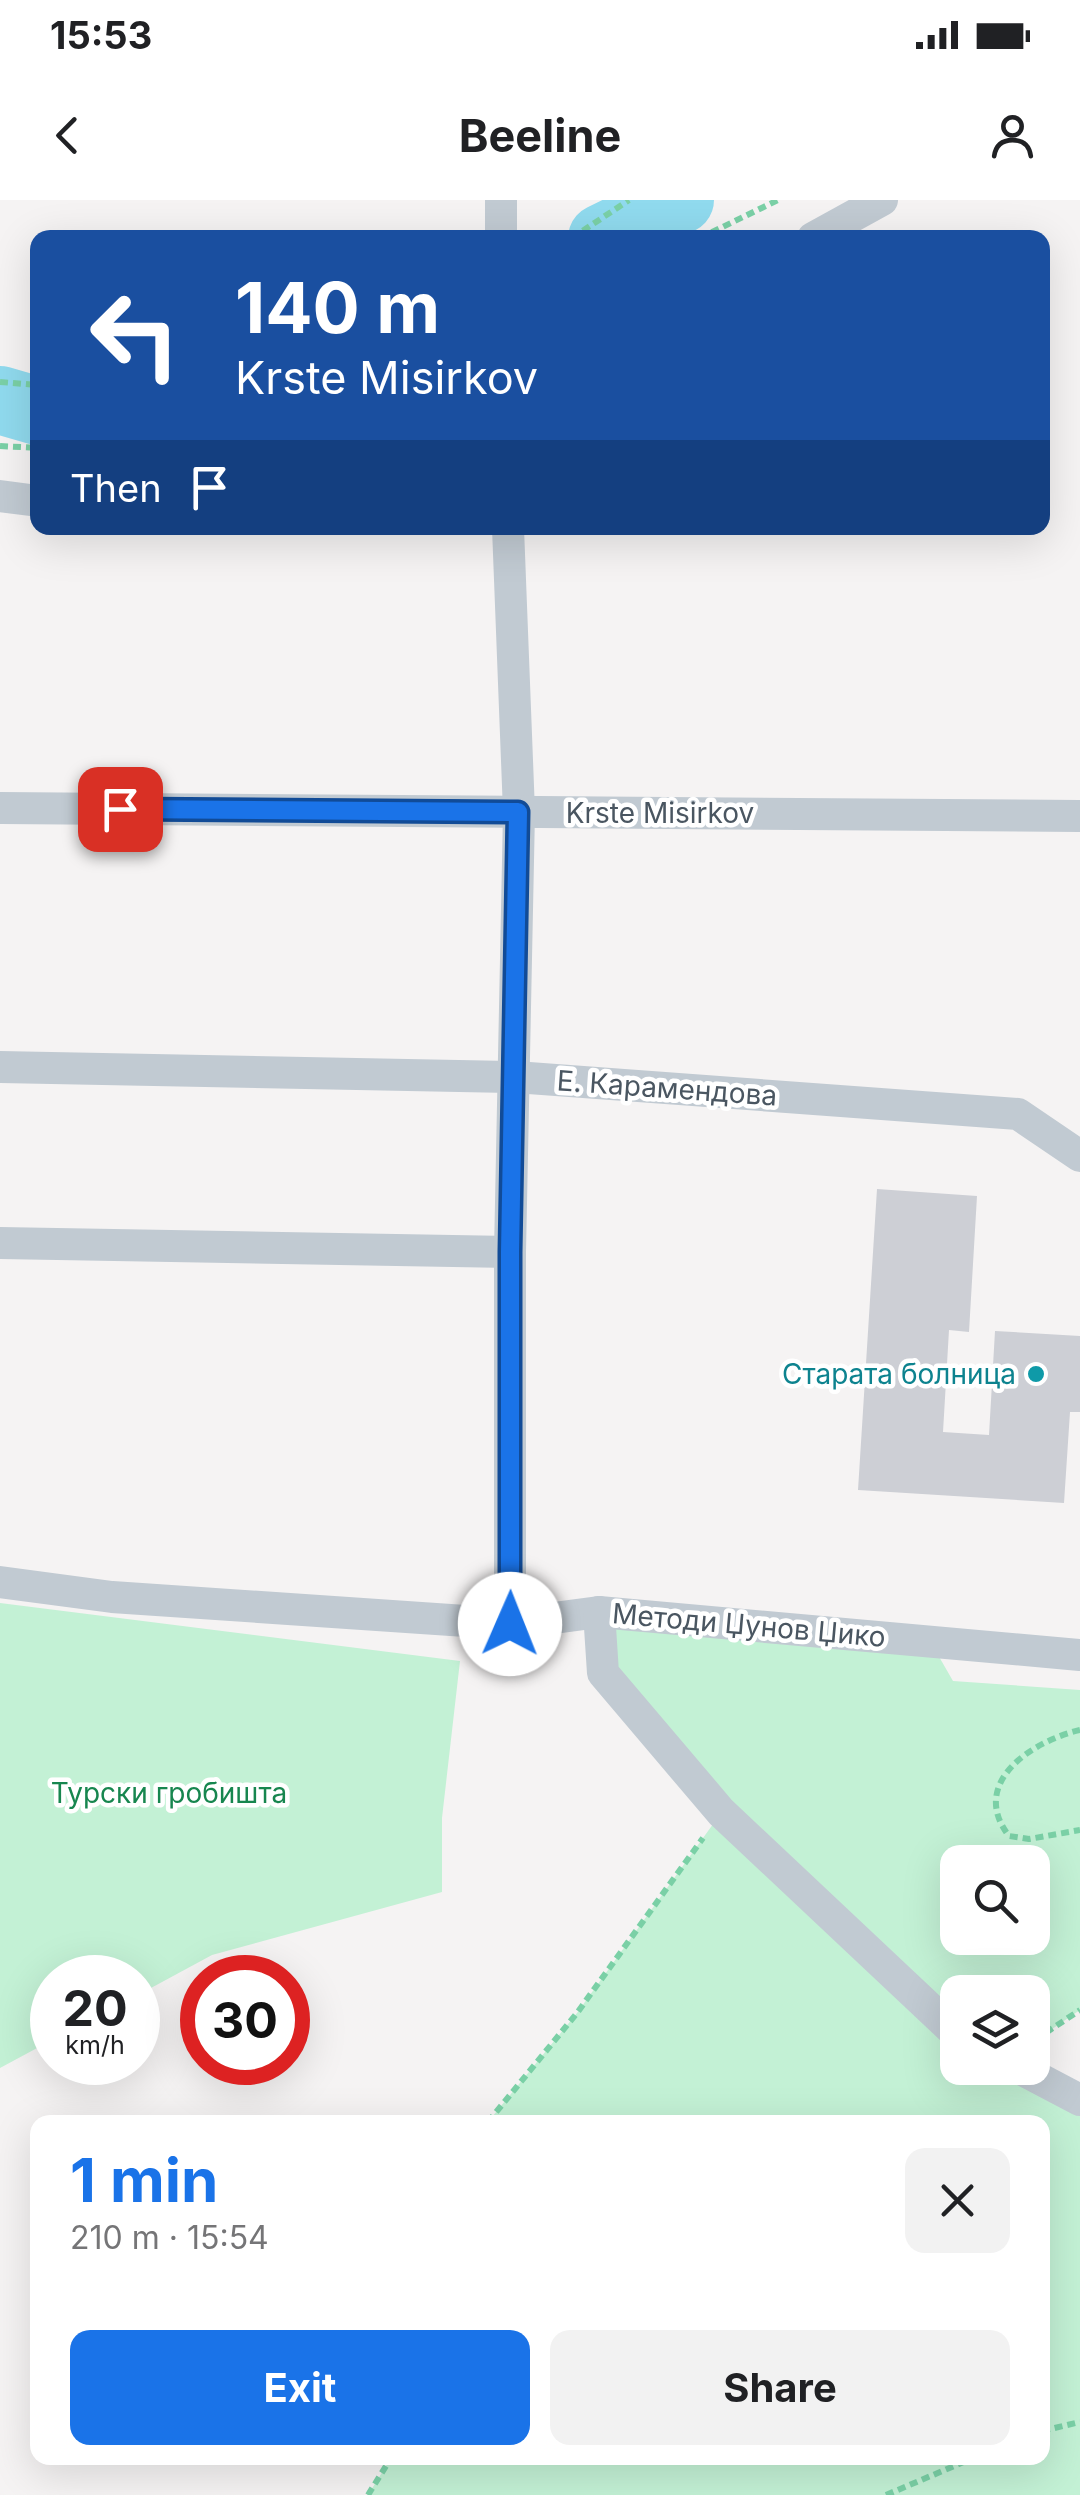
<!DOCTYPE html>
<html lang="en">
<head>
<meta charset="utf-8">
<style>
  :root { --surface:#fff; --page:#f2f2f2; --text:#202124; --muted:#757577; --accent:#1a73e8 }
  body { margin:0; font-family:Inter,sans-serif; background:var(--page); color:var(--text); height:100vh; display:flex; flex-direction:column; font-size:38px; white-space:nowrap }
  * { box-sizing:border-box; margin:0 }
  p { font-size:32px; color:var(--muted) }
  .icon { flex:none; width:55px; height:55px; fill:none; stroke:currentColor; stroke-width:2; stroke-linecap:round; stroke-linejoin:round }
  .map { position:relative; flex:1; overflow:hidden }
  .side { position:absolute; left:30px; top:1915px; width:1020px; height:350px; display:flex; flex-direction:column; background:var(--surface); border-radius:20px; box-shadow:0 10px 40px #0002 }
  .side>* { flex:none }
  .banner { position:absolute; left:30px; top:30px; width:1020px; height:305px; border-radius:20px; box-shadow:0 10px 40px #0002; background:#1a4fa0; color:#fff; overflow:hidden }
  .controls { position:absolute; left:940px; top:1645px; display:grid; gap:20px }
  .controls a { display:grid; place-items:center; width:110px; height:110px; border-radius:20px; background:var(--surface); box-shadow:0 10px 40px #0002; font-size:50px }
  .speed { position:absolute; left:30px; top:1755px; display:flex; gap:20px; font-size:50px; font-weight:700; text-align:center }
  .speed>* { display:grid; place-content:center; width:130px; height:130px; border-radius:50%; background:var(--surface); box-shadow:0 10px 40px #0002; line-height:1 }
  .speed small { font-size:25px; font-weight:400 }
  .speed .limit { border:15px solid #d22; background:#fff; color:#111 }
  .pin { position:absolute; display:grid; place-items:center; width:85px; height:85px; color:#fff; margin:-42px; border-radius:20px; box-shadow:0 5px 15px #0006 }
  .me { position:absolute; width:110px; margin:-55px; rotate:1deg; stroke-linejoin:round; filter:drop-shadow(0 0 8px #0008) }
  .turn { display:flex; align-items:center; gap:35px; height:210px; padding:0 40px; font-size:45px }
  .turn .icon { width:130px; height:130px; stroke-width:2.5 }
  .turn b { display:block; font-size:70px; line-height:85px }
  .then { display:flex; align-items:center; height:95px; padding:0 40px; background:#0003; gap:20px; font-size:38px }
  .round { display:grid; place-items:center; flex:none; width:105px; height:105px; border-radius:20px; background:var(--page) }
  .headline { display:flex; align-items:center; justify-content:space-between; height:170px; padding:0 40px }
  h1 { font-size:60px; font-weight:700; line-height:75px; color:var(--accent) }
  .button { display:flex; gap:20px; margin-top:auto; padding:20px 40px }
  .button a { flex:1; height:115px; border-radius:20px; background:var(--accent); color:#fff; font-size:40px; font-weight:700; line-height:115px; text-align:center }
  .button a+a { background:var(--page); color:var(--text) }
  .status { display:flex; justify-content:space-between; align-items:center; height:70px; padding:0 50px; background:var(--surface); direction:ltr }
  .status svg { height:28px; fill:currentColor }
  header { display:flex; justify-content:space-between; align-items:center; height:130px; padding:0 40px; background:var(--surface); font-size:45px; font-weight:700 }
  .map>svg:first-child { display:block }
  .green { fill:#c3f1d5; fill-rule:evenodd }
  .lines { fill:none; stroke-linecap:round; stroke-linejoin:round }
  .river { stroke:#90daee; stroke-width:68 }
  .building { fill:#cdcfd5 }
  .path { stroke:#7ad0a6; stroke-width:6; stroke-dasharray:8 5; stroke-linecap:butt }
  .minor { stroke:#c1cad2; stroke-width:32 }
  .route-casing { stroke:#114b97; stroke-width:25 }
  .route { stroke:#1a73e8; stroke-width:18 }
  .culture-dot { fill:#0f9aa8; stroke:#fff; stroke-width:4 }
  .labels { text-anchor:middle; stroke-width:9; stroke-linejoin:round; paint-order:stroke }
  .street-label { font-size:28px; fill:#4a5661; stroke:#fff }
  .culture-label { font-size:28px; fill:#0d838f; stroke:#fff; text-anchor:end }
  .park-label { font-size:28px; fill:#17864f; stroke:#fff }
</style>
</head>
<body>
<div class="status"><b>15:53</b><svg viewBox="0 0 49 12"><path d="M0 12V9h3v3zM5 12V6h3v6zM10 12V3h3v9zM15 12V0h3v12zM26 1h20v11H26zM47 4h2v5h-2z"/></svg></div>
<header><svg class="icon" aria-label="back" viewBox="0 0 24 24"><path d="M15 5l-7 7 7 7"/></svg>Beeline<svg class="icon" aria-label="person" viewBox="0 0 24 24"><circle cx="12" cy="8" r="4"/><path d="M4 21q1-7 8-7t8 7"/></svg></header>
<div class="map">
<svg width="1080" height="2295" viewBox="0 0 1080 2295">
  <rect width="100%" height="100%" fill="#f5f3f3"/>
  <g class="green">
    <path d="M0,1403L460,1461L442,1618V1692L212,1755L138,1795V1778H52V1840L0,1868Z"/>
    <path d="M599,1412L930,1441L953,1481L1080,1490V1810L1033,1842L1032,1792H958V1868H1019L1080,1900V2295H368L391,2258H1042V1922H488L577,1813L721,1613L603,1473ZM958,1662H1032V1738H958Z"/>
  </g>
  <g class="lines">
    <g class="river">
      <path d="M602,38L680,0"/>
      <path d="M0,200L38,211"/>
    </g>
  </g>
  <path class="building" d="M877,989L977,996L969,1132L949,1130L943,1232L989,1235L995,1131L1080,1136V1212H1070L1064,1303L858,1290Z"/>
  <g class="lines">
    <g class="path">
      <path d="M572,38L629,0"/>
      <path d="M700,38L778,0"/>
      <path d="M0,182L38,185"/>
      <path d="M0,246L38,248"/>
      <path d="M1080,1530C1032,1541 968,1583 1009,1636L1029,1639L1080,1630"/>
      <path d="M1035,1840L1080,1810"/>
      <path d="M488,1922L577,1813L703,1638"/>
      <path d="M1042,2231L1080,2222"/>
      <path d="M368,2295L391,2258"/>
      <path d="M886,2295L973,2258"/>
    </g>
    <g class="minor">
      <path d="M501,0V38"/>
      <path d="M813,38L882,0"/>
      <path d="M0,296L38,301"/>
      <path d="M508,328L519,612L510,1052V1424"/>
      <path d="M0,608L1080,616"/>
      <path d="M0,867L515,877L1018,914L1080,956"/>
      <path d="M0,1043L510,1052"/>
      <path d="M0,1382L112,1397L510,1424L599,1412L1080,1455"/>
      <path d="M599,1412L603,1473L721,1612L958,1835"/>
      <path d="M1019,1868L1080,1900"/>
    </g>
  </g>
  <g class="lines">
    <g class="route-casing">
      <path id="route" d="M120,609L518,612L510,1052V1424"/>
    </g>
    <use href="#route" class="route"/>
  </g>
  <circle class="culture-dot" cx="1036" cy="1174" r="10"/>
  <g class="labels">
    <g class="street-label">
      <text x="660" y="623">Krste Misirkov</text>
      <text transform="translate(667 888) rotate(4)" y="10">Е. Карамендова</text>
      <text transform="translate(749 1425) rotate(5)" y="10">Методи Џунов Џико</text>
    </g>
    <g class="culture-label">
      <text x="1016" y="1184">Старата болница</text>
    </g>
    <g class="park-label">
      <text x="169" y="1603">Турски гробишта</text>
    </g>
  </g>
</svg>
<div class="controls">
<a><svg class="icon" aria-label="search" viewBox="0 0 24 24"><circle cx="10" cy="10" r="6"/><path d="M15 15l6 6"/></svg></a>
<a><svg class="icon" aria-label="layers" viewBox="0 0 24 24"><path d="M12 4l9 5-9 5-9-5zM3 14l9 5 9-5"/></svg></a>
</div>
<div class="speed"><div>20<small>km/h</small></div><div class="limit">30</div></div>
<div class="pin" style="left:120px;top:609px;background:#d93025"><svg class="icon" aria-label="arrive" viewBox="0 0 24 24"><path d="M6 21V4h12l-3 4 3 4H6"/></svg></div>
<svg class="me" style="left:510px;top:1424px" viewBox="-20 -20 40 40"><circle r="19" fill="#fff"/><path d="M0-13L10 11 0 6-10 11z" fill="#1a73e8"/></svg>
<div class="banner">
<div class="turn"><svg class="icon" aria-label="left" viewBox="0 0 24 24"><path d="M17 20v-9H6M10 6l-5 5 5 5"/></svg><div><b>140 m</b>Krste Misirkov</div></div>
<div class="then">Then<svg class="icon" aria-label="arrive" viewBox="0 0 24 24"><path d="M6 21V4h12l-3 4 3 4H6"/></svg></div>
</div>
<section class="side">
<div class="headline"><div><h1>1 min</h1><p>210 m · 15:54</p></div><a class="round"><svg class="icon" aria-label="close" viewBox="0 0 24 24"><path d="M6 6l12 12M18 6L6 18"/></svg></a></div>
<div class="button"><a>Exit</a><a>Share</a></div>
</section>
</div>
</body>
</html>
